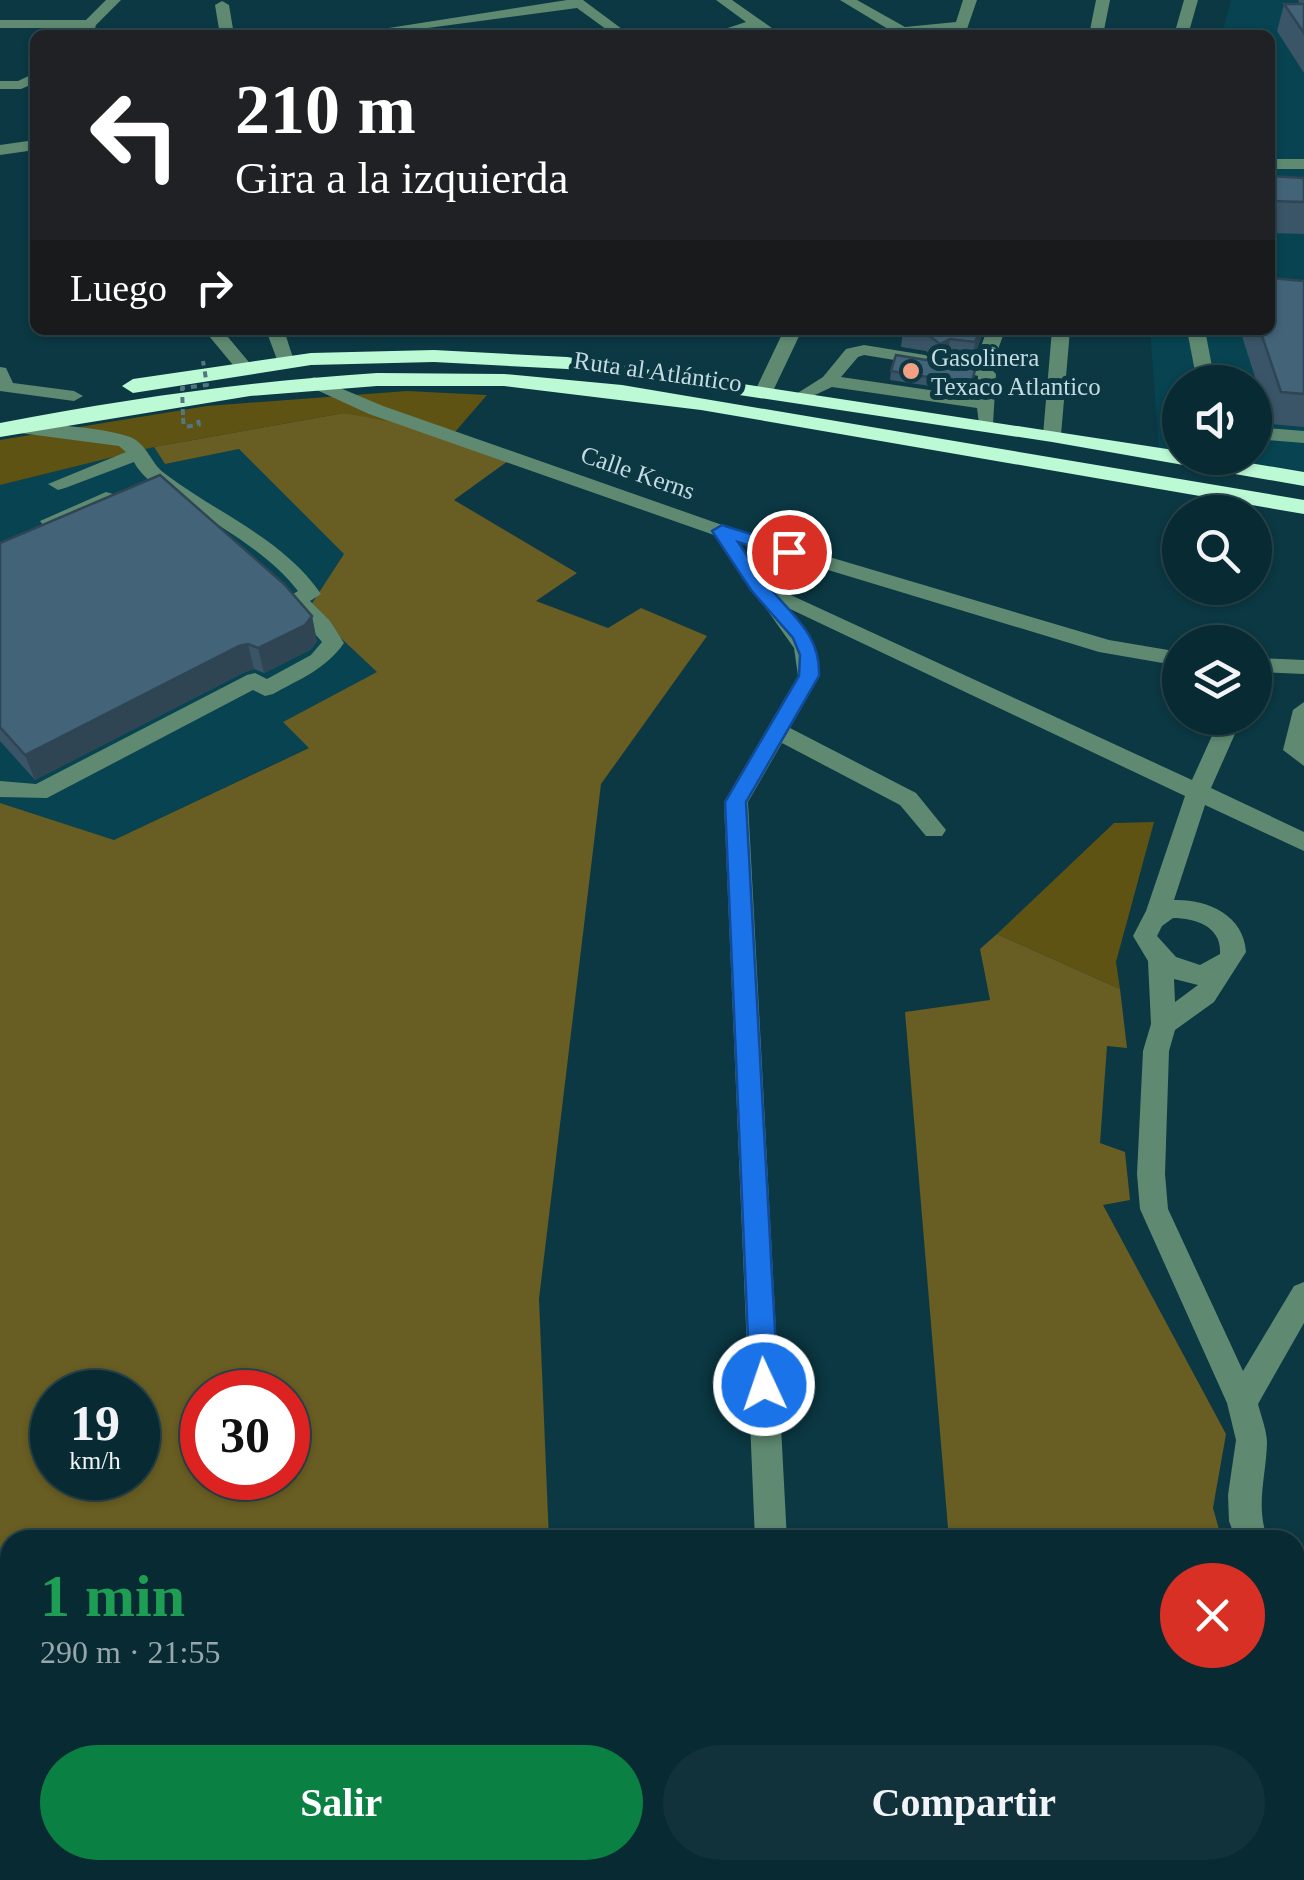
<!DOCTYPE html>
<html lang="es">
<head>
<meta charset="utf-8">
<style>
  :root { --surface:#082a32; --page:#11323a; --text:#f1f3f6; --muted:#98a7ac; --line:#29464d; --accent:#0b8043 }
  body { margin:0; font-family:"Times New Roman",serif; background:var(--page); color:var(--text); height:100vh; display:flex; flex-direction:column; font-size:38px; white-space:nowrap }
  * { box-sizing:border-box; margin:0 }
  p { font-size:32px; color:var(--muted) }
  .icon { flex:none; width:55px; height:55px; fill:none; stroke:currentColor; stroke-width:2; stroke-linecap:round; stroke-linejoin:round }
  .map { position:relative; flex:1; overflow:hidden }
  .details { position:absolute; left:0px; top:1530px; width:1305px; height:350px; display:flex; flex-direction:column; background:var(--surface); border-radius:30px 30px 0 0; box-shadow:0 2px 8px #0004,0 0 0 2px var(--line) }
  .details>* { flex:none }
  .hud { position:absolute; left:30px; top:30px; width:1245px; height:305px; border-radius:15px; box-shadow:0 2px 8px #0004,0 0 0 2px var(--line); background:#202124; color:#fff; overflow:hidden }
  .controls { position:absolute; left:1162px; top:365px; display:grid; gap:20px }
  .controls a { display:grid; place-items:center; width:110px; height:110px; border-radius:50%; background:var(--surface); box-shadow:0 2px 8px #0004,0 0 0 2px var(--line); font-size:50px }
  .speed { position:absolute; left:30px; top:1370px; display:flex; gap:20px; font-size:50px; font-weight:700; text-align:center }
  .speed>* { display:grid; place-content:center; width:130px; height:130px; border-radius:50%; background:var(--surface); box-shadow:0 2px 8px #0004,0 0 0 2px var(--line); line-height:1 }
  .speed small { font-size:25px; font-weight:400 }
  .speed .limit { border:15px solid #d22; background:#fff; color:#111 }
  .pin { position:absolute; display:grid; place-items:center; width:85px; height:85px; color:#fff; margin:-42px; border:5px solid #fff; border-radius:50%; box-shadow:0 2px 10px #0007 }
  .me { position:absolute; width:110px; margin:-55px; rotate:357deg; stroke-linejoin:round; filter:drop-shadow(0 0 8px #0008) }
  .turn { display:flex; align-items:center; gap:35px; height:210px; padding:0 40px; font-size:45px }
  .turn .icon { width:130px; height:130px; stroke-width:2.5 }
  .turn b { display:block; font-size:70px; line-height:85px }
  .then { display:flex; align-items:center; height:95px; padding:0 40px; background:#0003; gap:20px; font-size:38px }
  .round { display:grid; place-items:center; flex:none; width:105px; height:105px; border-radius:52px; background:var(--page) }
  .summary { display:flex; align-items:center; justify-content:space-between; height:170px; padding:0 40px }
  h1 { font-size:60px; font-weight:700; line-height:75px; color:#1e9e55 }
  .action { display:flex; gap:20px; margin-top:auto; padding:20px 40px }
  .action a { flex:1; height:115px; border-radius:60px; background:var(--accent); color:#fff; font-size:40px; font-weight:700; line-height:115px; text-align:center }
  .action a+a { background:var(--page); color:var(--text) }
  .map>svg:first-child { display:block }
  .built { fill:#074351 }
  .green { fill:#5e5312 }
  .forest { fill:#685d22; fill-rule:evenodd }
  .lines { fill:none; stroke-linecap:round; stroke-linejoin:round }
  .path { stroke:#537781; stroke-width:4; stroke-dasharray:6 6; stroke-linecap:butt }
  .minor { fill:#5f8a71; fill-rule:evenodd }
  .highway { fill:#bcfad6; fill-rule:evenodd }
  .path-bridge { stroke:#537781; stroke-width:4; stroke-dasharray:6 6; stroke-linecap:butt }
  .wall { fill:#3a5567 }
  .shaded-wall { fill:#2f4554 }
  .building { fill:#436378; stroke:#2f4554; stroke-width:2.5 }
  .route { fill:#1a73e8; stroke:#114b97; stroke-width:2.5 }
  .poi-dot { fill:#f39f84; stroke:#0b3843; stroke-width:4 }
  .labels { text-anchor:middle; stroke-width:10; stroke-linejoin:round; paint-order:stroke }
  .far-poi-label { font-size:25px; fill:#c5dbe2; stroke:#0b3843; text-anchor:start }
  .far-street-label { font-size:25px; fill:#c5dbe2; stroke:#0b3843 }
</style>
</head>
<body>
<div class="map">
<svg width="1304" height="1880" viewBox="0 0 1304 1880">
  <rect width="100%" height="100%" fill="#0b3843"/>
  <g class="built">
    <path d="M1231,0H1304V471L1217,458H1255V382H1180V452L1159,449L1150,330H1270V35H1222Z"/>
    <path d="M154,447L165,464L239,449L344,554L378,672L284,722L310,747L114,840L0,803V485Z"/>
  </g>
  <g class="green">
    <path d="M407,391L487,395L448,440L344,413L154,447L0,485V440L207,406Z"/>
    <path d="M1154,822L1116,962L1120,989L997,934L1114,823Z"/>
  </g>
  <g class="forest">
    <path d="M344,413L407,425L508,461L454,500L577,573L536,601L608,628L641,608L707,636L601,784L539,1299L549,1540H10V1812H0V803L114,840L309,748L283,722L377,672L309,608L344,554L239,449L165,464L154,447ZM52,1392H138V1478H52ZM202,1392H288V1478H202Z"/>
    <path d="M997,934L1120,989L1127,1048L1107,1046L1100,1143L1125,1152L1130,1200L1103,1205L1226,1434L1213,1508L1222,1540H949L905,1012L990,1000L980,949Z"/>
    <path d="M1304,1677V1880H977V1870H1295V1678Z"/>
    <path d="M42,1870H582L583,1880H46Z"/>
  </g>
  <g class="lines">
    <path class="path" d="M183,418L184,427L199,425L198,420"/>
    <g class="minor">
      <path d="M106,0H121L96,25L93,35H79L82,28H0V20H86Z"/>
      <path d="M567,0H583L630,35H614L577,8L383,34L376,30Z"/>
      <path d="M716,0H732L782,35H766L755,28L729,35H706L746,22Z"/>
      <path d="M840,0H857L905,27L956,22L963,0H977L967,29L911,35H856L888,29Z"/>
      <path d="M1096,0H1110L1103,35H1089Z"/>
      <path d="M1184,0H1198L1188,35H1174Z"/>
      <path d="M222,1L229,5L234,35H220L215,5Z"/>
      <path d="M35,73V83L21,89H0V81H18Z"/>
      <path d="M35,140V150L0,155V145Z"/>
      <rect x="1270" y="159" width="34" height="10"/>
      <path d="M204,330H222L253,367L250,371H238Z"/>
      <path d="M266,330H284L294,361L291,365H279Z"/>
      <path d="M784,330H802L773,391L770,395H758L755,391Z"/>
      <path d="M987,330H1005L991,369L996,374L993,424H979L977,408L832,387L802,401L793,396L823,377L846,349L864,345L925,355L934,360L925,365L864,355L858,357L841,377L977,397L978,376L938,364L947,359L975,363Z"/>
      <path d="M1052,330H1070L1061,435L1052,441L1043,435Z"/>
      <path d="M1187,330H1205L1215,382H1197Z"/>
      <path d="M0,367L6,368L13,383L74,391L83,396L74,401L0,391Z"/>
      <path d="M314,377L383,406L728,527L1109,640L1180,652V666L1099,652L739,543L769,585L1192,780L1220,718H1242L1211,788L1304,832V851L1205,805L1174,900C1207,899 1244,915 1246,952L1214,1002L1175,1030L1169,1051L1165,1174L1168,1209L1243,1371L1294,1286L1304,1282V1323L1258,1404C1261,1416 1267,1431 1267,1443C1266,1478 1255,1506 1268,1540H1236L1229,1521L1228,1495L1236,1440L1227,1403L1140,1209L1137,1174L1143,1051L1151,1024L1148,961L1133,936L1146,911L1185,796L788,608C834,661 821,674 790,728L916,793L946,830L942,836H926L900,805L782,743L748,802L787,1540H755L724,802L798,676L794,648L714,535L369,414L308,386L305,382ZM1173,918C1196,918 1222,927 1220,954L1200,965L1176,957L1157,936L1162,926ZM1174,979L1198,985L1175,1002Z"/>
      <path d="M12,421C49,426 91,425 127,436C147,442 149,461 164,473C216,513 283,538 321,594L310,601L330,621L344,643C326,669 300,679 273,694L265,696L253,690L47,798L0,797V781L36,784L247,675L255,673L267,679L311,655L322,642L285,599L298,591C270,555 226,530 188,506C169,493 144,482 134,462L65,488L58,490L48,484L126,452L119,446L5,431L3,427Z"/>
      <path d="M1255,427L1304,431V443L1255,439Z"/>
      <path d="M106,492L113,494V502L57,525H43L40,521Z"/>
      <path d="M1255,658L1304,660V674L1255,672Z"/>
      <path d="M1304,702V766L1283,750L1293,710Z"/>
      <path d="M1295,1573L1304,1576V1610L1295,1607Z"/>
      <path d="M769,1870H805L806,1880H770Z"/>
    </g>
    <g class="highway">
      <path d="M434,350L567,357L1180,451V458H1220L1304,472V486L1052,442L567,369L434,362L311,365L133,393L122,386L133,379L311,353Z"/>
      <path d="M377,373L504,374L622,385L1304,500V514L701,410L504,386H377L250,396L0,437V423C125,399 250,381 377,373Z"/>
    </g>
    <path class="path-bridge" d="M183,415L182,388L207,385L203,361"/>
  </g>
  <g class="wall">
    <path d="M1298,0H1304V73L1277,31L1284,4H1300Z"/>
    <path d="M1270,176L1304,178V234L1270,233Z"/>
    <path d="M1304,281V427L1270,424L1240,330H1270Z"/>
    <path d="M903,330H984L973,359L948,355L942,358L973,378L970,392L890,380L891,371L933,357L926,351L901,347Z"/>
    <path d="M0,543L312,616L317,642L310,650L264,673L254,669L245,672L35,780L0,741Z"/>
  </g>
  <g class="shaded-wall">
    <path d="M980,330H984L973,359L975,342Z"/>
    <path d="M950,339L948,355L938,360L940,344Z"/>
    <path d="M312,616L317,642L310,650L264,673L258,648Z"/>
    <path d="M248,644L254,669L245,672L35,780L25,755L239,646Z"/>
  </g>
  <g class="building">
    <path d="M1284,4H1304V33Z"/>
    <path d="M1270,176L1304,178V202L1270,201Z"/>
    <path d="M1270,278L1304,281V394L1281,392L1260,330H1270Z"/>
    <path d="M903,330H980L975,342L950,339L940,344L928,335Z"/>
    <path d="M896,355L926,360L936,356L975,370L971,384L891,371Z"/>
    <path d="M160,475L284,584L312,616L305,625L258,648L248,644L239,646L25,755L0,727V543Z"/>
  </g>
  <path class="route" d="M722,525L795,548V556L789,558L738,542C747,555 755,570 765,582C790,614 821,633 819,676L746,802L778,1385L774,1394L764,1398L754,1394L750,1385L725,802L799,676L800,655L793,638L751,590L712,531Z"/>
  <circle class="poi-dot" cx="911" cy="371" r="10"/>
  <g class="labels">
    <g class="far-poi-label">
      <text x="931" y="366">Gasolinera<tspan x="931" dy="29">Texaco Atlantico</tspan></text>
    </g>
    <g class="far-street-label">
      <text transform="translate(658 371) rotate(8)" y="9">Ruta al Atlántico</text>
      <text transform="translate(638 472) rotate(19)" y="9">Calle Kerns</text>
    </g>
  </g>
</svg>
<div class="controls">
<a><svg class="icon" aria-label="sound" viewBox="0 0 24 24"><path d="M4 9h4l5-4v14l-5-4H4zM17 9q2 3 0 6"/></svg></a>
<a><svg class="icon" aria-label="search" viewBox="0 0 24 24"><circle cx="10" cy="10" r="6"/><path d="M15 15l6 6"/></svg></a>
<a><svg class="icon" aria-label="layers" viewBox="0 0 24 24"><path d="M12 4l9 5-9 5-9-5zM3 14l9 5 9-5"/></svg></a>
</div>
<div class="speed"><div>19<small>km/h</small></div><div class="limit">30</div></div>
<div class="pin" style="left:789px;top:552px;background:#d93025"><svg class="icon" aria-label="arrive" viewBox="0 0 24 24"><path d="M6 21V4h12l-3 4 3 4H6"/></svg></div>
<svg class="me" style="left:764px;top:1385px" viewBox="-20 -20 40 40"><circle r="17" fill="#1a73e8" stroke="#fff" stroke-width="3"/><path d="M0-11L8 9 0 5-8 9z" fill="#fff"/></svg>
<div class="hud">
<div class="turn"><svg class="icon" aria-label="left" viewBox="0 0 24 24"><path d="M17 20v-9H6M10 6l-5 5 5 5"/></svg><div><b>210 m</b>Gira a la izquierda</div></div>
<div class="then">Luego<svg class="icon" aria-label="right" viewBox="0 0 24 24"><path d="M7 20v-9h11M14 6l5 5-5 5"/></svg></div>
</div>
<section class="details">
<div class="summary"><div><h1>1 min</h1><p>290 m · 21:55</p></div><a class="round" style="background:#d93025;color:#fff"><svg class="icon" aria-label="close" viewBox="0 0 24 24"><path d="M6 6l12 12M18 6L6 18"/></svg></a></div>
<div class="action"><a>Salir</a><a>Compartir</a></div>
</section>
</div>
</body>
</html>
